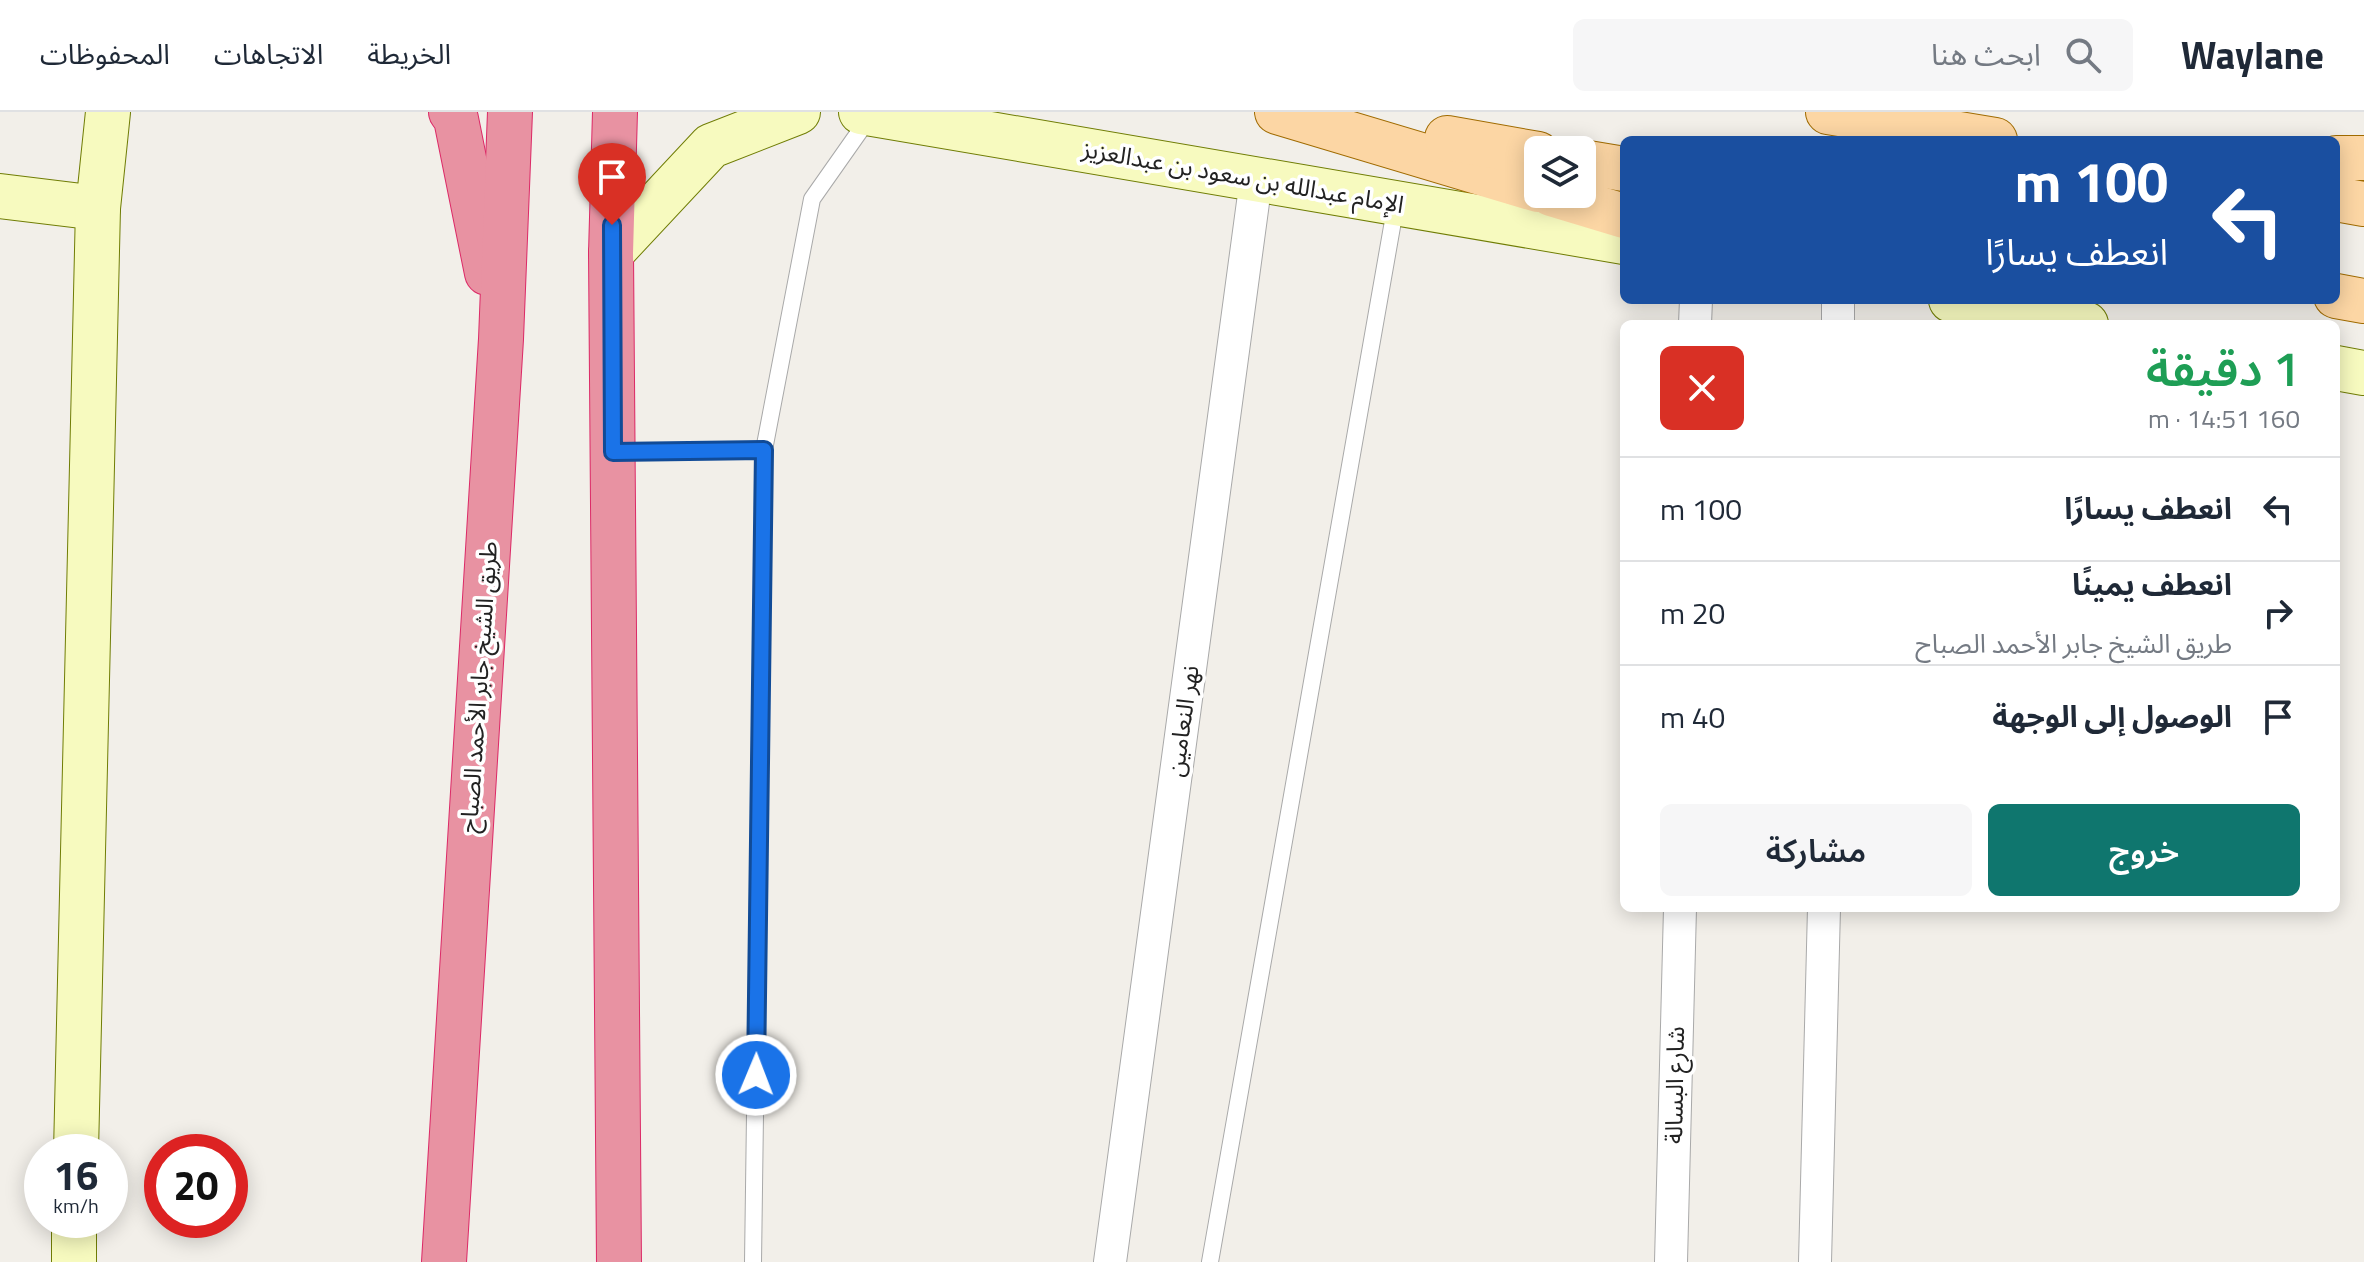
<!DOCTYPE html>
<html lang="ar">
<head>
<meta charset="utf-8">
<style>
  :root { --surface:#fff; --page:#f6f6f7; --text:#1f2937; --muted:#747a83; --line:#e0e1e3; --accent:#0f766e }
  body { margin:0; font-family:"Titillium Web","Noto Sans Arabic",sans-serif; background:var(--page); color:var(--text); direction:rtl; height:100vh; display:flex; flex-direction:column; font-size:30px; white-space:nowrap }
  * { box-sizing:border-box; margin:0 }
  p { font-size:26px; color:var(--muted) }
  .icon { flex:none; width:44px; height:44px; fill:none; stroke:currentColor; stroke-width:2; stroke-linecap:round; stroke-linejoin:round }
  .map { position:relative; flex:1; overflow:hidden; direction:ltr }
  .details { position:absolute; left:1620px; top:208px; width:720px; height:592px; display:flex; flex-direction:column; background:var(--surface); border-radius:12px; box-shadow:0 4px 20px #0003; direction:rtl }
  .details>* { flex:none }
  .banner { position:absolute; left:1620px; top:24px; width:720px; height:168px; border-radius:12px; box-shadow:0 4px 20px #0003; direction:rtl; background:#1a4fa0; color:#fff; overflow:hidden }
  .fabs { position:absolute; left:1524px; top:24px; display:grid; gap:16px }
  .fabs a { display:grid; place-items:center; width:72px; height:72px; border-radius:12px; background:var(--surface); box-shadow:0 4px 20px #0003; font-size:40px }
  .speed { position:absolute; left:24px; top:1022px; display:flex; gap:16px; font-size:40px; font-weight:700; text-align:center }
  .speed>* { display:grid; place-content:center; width:104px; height:104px; border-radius:50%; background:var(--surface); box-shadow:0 4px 20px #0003; line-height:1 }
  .speed small { font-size:20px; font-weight:400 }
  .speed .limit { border:12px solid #d22; background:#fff; color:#111 }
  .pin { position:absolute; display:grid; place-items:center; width:68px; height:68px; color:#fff; margin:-82px -34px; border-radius:50% 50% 50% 0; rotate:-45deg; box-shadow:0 0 8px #0007 }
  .pin .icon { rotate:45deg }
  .me { position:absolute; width:88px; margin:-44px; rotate:1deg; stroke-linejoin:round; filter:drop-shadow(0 0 6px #0008) }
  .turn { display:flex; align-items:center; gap:28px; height:168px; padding:0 40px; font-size:36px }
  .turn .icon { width:104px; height:104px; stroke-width:2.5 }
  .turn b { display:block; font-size:56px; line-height:68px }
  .round { display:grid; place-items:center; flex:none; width:84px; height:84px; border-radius:12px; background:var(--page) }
  .overview { display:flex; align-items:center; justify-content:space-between; height:136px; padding:0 40px }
  h1 { font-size:48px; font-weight:600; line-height:60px; color:#1e9e55 }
  .action { display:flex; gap:16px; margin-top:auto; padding:16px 40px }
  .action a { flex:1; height:92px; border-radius:12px; background:var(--accent); color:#fff; font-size:32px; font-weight:600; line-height:92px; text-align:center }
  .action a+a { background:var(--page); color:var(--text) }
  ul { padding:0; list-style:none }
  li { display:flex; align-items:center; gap:24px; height:104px; padding:0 40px; border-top:2px solid var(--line) }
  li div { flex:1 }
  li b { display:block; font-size:30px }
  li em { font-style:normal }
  header { display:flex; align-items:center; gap:48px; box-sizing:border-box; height:112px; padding:0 40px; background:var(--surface); border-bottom:2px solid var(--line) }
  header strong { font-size:38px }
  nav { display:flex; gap:44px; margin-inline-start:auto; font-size:28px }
  .search { width:560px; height:72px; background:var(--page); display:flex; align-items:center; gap:20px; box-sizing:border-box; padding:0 28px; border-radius:12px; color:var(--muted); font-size:30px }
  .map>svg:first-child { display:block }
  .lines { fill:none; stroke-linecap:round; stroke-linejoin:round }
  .lane-casing { stroke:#a9a9a9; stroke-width:18 }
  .street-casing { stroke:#a9a9a9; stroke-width:34 }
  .secondary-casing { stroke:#707d05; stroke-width:46 }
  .primary-casing { stroke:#a06b00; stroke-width:46 }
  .highway-casing { stroke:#dc2a67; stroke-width:46 }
  .lane { stroke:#fff; stroke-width:16 }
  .street { stroke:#fff; stroke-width:32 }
  .secondary { stroke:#f7fabf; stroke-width:44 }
  .primary { stroke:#fcd6a4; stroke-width:44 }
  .highway { stroke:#e892a2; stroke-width:44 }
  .route-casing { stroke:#114b97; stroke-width:20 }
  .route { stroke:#1a73e8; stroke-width:14 }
  .labels { text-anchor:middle; stroke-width:7; stroke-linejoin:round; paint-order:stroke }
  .street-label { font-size:24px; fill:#222; stroke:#fff }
</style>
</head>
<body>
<header>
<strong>Waylane</strong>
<div class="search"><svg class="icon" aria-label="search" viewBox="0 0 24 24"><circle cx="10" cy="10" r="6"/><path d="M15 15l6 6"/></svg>ابحث هنا</div>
<nav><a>الخريطة</a><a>الاتجاهات</a><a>المحفوظات</a></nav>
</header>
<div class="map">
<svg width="2364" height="1150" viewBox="0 0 2364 1150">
  <rect width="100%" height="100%" fill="#f2efe9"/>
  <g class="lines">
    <g class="lane-casing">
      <g id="lane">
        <path d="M614,340L764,338"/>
        <path d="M753,1150L764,338L812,87L869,6"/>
        <path d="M1210,1150L1396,92"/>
      </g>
    </g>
    <g class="street-casing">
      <g id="street">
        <path d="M1695,212L1696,188"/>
        <path d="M1838,212V188"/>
        <path d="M1110,1150L1256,68"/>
        <path d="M1671,1150L1680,796"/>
        <path d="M1815,1150L1824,796"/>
      </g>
    </g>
    <g class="secondary-casing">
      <g id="secondary">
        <path d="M861,0L1624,130"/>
        <path d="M0,84L98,96"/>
        <path d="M611,141L711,34L798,0"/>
        <path d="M1951,188L2086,212"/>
        <path d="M2336,256L2364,261"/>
        <path d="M76,1040L98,96L108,0"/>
        <path d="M74,1150V1108"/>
      </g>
    </g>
    <g class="primary-casing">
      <g id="primary">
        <path d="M1277,0L1538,78"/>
        <path d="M1828,0L1995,28"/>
        <path d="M1447,26L1538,42"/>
        <path d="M2336,46H2364"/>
        <path d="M1582,50L1624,57"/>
        <path d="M1551,82L1624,104"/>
        <path d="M2336,87L2364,92"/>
        <path d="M2336,184L2364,189"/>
      </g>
    </g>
    <g class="highway-casing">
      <g id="highway">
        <path d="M451,0L456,7L487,161"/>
        <path d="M615,0L611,141L619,1150"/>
        <path d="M444,1150L501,227L510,0"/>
      </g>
    </g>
    <use href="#lane" class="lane"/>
    <use href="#street" class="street"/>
    <use href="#secondary" class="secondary"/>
    <use href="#primary" class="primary"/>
    <use href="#highway" class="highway"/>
  </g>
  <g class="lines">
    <g class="route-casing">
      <path id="route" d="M612,113L613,340L764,338L756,963"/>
    </g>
    <use href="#route" class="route"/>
  </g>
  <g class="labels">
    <g class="street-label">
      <text transform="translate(1243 65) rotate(10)" y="8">الإمام عبدالله بن سعود بن عبدالعزيز</text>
      <text transform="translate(479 575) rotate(-86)" y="8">طريق الشيخ جابر الأحمد الصباح</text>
      <text transform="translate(1183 609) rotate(-82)" y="8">نهر النعامين</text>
      <text transform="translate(1675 973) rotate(-89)" y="8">شارع البسالة</text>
    </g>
  </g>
</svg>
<div class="fabs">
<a><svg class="icon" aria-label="layers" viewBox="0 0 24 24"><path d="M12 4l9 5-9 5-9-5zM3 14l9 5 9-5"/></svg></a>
</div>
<div class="speed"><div>16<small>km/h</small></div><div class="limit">20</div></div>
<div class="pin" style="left:612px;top:113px;background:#d93025"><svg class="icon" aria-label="arrive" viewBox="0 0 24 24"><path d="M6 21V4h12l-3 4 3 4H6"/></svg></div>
<svg class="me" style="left:756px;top:963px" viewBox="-20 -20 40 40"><circle r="17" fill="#1a73e8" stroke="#fff" stroke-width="3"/><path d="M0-11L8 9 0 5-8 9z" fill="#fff"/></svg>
<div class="banner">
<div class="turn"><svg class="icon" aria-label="left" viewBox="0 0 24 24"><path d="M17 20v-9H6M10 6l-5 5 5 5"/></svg><div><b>100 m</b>انعطف يسارًا</div></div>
</div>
<section class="details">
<div class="overview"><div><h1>1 دقيقة</h1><p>160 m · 14:51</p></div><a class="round" style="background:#d93025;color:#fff"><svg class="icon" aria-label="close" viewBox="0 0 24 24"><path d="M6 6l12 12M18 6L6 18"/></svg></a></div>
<ul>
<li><svg class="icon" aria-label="left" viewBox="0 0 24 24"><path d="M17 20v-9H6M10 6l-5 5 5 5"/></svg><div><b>انعطف يسارًا</b></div><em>100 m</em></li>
<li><svg class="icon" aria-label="right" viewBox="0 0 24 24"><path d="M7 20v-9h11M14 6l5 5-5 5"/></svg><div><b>انعطف يمينًا</b><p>طريق الشيخ جابر الأحمد الصباح</p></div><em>20 m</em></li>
<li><svg class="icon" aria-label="arrive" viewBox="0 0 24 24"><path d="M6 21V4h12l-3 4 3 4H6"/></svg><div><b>الوصول إلى الوجهة</b></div><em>40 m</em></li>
</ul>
<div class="action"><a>خروج</a><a>مشاركة</a></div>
</section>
</div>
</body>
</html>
